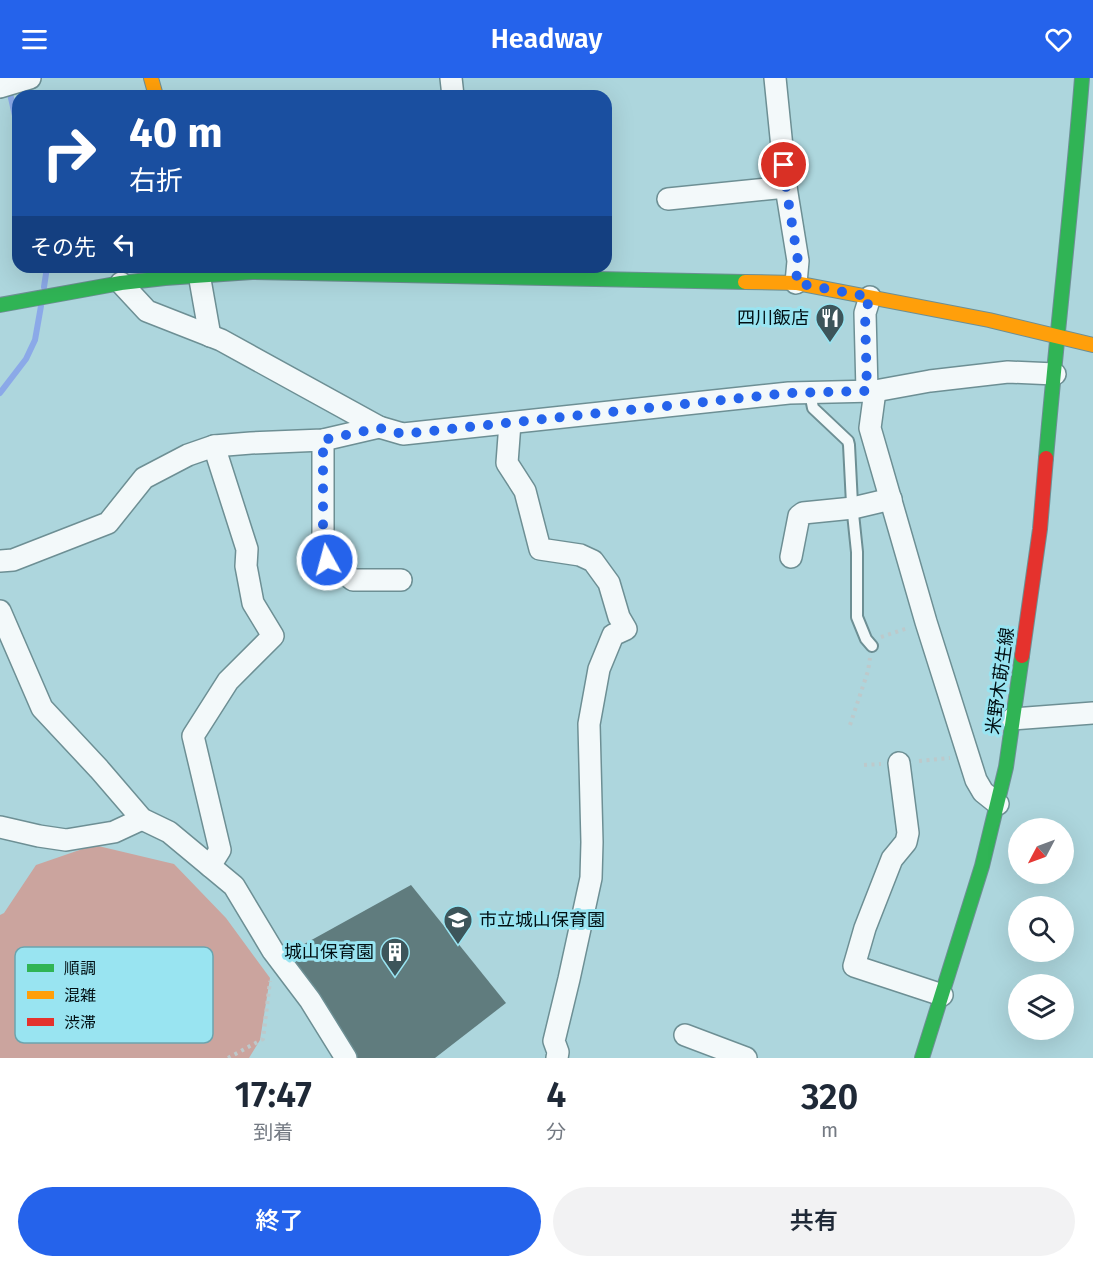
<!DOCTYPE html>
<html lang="ja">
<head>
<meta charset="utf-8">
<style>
  :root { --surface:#fff; --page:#f2f2f3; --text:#1f2937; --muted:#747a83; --accent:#2563eb }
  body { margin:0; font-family:"Fira Sans","Noto Sans JP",sans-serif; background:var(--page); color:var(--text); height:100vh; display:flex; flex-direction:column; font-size:22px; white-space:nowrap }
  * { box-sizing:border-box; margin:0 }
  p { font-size:20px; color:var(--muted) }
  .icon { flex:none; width:33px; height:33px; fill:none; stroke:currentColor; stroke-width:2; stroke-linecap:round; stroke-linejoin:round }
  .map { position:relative; height:980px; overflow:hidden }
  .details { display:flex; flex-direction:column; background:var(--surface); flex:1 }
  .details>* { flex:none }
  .top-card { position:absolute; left:12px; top:12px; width:600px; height:183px; border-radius:18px; box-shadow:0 6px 24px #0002; background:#1a4fa0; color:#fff; overflow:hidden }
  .needle { width:39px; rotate:229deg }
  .fabs { position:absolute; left:1008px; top:740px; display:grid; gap:12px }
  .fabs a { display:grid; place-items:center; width:66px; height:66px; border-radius:50%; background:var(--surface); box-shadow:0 6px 24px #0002; font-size:30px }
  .pin { position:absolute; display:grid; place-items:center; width:51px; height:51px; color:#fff; margin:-26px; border:3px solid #fff; border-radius:50%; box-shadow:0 2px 6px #0007 }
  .me { position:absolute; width:66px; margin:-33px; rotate:353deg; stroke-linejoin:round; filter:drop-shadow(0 0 4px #0008) }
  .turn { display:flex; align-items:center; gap:21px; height:126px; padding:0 18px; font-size:27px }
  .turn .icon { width:78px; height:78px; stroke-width:2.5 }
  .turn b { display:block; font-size:42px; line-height:51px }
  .then { display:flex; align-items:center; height:57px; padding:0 18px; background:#0003; gap:12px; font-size:22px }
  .eta { display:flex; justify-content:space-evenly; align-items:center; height:102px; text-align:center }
  .eta b { font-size:36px; font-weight:600; line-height:42px }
  .action { display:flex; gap:12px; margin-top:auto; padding:12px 18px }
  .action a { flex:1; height:69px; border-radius:36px; background:var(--accent); color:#fff; font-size:24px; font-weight:600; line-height:69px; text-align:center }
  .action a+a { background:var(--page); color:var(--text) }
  header { display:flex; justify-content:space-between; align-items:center; height:78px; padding:0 18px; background:var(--accent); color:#fff; font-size:27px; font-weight:600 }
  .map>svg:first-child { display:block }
  .forest { fill:#cba49e }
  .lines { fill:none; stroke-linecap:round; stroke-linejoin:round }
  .stream { stroke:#8ba9e8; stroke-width:6 }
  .building { fill:#607c7e }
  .lane-casing { stroke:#6d8f94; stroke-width:14 }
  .street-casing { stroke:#6d8f94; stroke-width:24 }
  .fast-casing { stroke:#6d8f94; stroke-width:16 }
  .slow-casing { stroke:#6d8f94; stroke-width:16 }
  .jam-casing { stroke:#6d8f94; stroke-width:16 }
  .path { stroke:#bdc9cb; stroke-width:4; stroke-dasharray:3 4.5; stroke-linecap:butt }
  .lane { stroke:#f3f9fa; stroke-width:10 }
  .street { stroke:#f3f9fa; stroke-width:21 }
  .fast { stroke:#30b455; stroke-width:14 }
  .slow { stroke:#ff9f0a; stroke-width:14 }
  .jam { stroke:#e5322d; stroke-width:14 }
  .route { stroke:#2563eb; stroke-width:10; stroke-dasharray:0 18 }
  .labels { text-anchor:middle; stroke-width:6; stroke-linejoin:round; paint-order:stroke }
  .poi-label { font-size:18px; fill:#000f13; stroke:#99e4f1; text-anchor:end }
  .street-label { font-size:18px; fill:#000f13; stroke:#99e4f1 }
  .key { fill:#99e4f1; stroke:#6ba4ae; stroke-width:1.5 }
  .key-label { font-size:16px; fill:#000f13 }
</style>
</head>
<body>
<header><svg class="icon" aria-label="menu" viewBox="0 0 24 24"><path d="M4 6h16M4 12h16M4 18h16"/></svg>Headway<svg class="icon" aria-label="heart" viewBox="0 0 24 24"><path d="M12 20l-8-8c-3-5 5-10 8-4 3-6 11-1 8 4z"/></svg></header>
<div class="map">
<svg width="1093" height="980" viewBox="0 0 1093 980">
  <rect width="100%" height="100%" fill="#add6dd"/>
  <path class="forest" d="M94,767L174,786L226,840L270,900L260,962L249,980H0V837L4,835L36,787Z"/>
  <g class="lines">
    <g class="stream">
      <path d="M9,11L18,51"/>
      <path d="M44,209L47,189"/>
      <path d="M0,315L26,281L35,262L41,228"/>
    </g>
  </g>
  <path class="building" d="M411,807L506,925L435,980H357L288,875Z"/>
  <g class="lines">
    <g class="lane-casing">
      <path id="lane" d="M812,315V325L813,330L848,363L849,367L852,426L857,474V539L866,561L872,568"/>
    </g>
    <g class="street-casing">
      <g id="street">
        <path d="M451,0L453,18"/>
        <path d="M775,0L786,109L798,183L796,205"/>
        <path d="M0,9L30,0"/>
        <path d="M668,121L786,109"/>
        <path d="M199,196L210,258"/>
        <path d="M121,205L147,233L221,262L379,349L403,356L789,315L875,313L930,303L1008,294L1055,296"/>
        <path d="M867,313L865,235L870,219"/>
        <path d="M875,313L870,350L926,544L976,702L983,714L998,726"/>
        <path d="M510,345L507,385L525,413L540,471L580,477L593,483L609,505L619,539L626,551L613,557L599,591L589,646L592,764L591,800L569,901L554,963L558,974L557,980"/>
        <path d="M323,362V466L327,482L353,502H401"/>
        <path d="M791,479L799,438L803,435L853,430L891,421"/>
        <path d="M0,483L13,482L108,445L144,400L188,377L214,368L251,365L323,362L379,349"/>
        <path d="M0,533L42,630L99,691L142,741L169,754L234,808L273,873L310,922L346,980"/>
        <path d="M1012,641L1093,635"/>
        <path d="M899,685L908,755L906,764L892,781L865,850L854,888L942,917"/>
        <path d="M0,749L39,758L66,762L114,754L142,741"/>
        <path d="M210,788L220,772L193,658L228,603L273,558L253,525L246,488L247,471L214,368"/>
        <path d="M685,957L746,980"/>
      </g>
    </g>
    <g class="fast-casing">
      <g id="fast">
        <path d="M0,227L121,205L165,200L252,194L745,204"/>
        <path d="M1046,380C1057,253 1072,127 1082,0"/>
        <path d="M922,980L982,788L1006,689L1022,578"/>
      </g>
    </g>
    <g class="slow-casing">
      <g id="slow">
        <path d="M151,0L156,18"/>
        <path d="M745,204L796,205L989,242L1093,267"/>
      </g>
    </g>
    <g class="jam-casing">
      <path id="jam" d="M1022,578L1040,451L1046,380"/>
    </g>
    <g class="path">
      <path d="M881,559L908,550"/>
      <path d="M850,647L868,593L870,580"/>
      <path d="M919,683L950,680"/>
      <path d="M864,687L881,686"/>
      <path d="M228,980L263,961L270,903"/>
    </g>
    <use href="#lane" class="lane"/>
    <use href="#street" class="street"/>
    <use href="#fast" class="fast"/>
    <use href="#slow" class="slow"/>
    <use href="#jam" class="jam"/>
  </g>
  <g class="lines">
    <path class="route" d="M327,482L323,466V362L379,350L403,356L789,315L867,313L865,235L870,219L796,205L798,183L786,109L784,87"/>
  </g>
  <defs>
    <g id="restaurant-pin" transform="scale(1.5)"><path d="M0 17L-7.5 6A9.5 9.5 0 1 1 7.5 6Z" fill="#3d555a" stroke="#99e4f1"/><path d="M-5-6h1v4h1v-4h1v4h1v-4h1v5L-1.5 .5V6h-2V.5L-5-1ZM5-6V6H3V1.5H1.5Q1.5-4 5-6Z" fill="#fff"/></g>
    <g id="school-pin" transform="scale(1.5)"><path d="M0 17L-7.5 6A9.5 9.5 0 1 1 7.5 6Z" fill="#3d555a" stroke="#99e4f1"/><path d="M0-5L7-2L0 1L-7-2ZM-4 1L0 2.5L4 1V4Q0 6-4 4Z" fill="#fff"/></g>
    <g id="building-pin" transform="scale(1.5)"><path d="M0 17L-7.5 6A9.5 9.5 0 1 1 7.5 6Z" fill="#3d555a" stroke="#99e4f1"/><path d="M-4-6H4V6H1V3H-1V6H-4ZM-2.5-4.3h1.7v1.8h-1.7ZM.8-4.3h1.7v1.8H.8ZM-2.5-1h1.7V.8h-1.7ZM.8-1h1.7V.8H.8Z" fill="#fff"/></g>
  </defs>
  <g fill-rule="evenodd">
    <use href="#restaurant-pin" x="830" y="240"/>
    <use href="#school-pin" x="458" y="842"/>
    <use href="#building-pin" x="395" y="874"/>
  </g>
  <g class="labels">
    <g class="poi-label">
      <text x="809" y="246">四川飯店</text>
      <text x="479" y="848" text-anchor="start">市立城山保育園</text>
      <text x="374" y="880">城山保育園</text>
    </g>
    <g class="street-label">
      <text transform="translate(1000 603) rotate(-82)" y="6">米野木莇生線</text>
    </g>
  </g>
  <rect x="15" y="869" width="198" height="96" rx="9" class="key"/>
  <rect x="27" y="886" width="27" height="8" fill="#30b455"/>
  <rect x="27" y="913" width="27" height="8" fill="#ff9f0a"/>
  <rect x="27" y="940" width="27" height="8" fill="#e5322d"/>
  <g class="key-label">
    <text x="64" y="896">順調</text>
    <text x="64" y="923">混雑</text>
    <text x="64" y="950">渋滞</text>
  </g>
</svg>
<div class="fabs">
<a><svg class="needle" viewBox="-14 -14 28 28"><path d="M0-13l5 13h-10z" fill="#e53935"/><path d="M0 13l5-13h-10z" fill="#747a83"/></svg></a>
<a><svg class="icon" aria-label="search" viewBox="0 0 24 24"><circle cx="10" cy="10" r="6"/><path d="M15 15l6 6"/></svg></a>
<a><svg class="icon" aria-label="layers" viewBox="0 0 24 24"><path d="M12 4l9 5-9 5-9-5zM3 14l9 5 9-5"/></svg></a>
</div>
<div class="pin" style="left:784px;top:87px;background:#d93025"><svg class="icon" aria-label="arrive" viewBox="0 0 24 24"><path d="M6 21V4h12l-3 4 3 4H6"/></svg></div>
<svg class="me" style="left:327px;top:482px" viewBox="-20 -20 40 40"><circle r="17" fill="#2563eb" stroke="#fff" stroke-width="3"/><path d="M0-11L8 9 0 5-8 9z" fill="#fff"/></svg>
<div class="top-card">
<div class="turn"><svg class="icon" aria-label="right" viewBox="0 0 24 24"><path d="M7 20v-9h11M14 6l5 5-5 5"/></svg><div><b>40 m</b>右折</div></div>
<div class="then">その先<svg class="icon" aria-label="left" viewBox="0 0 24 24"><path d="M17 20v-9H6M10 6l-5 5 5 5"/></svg></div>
</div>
</div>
<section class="details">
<div class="eta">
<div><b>17:47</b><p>到着</p></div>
<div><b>4</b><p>分</p></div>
<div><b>320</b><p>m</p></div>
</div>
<div class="action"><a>終了</a><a>共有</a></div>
</section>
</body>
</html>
